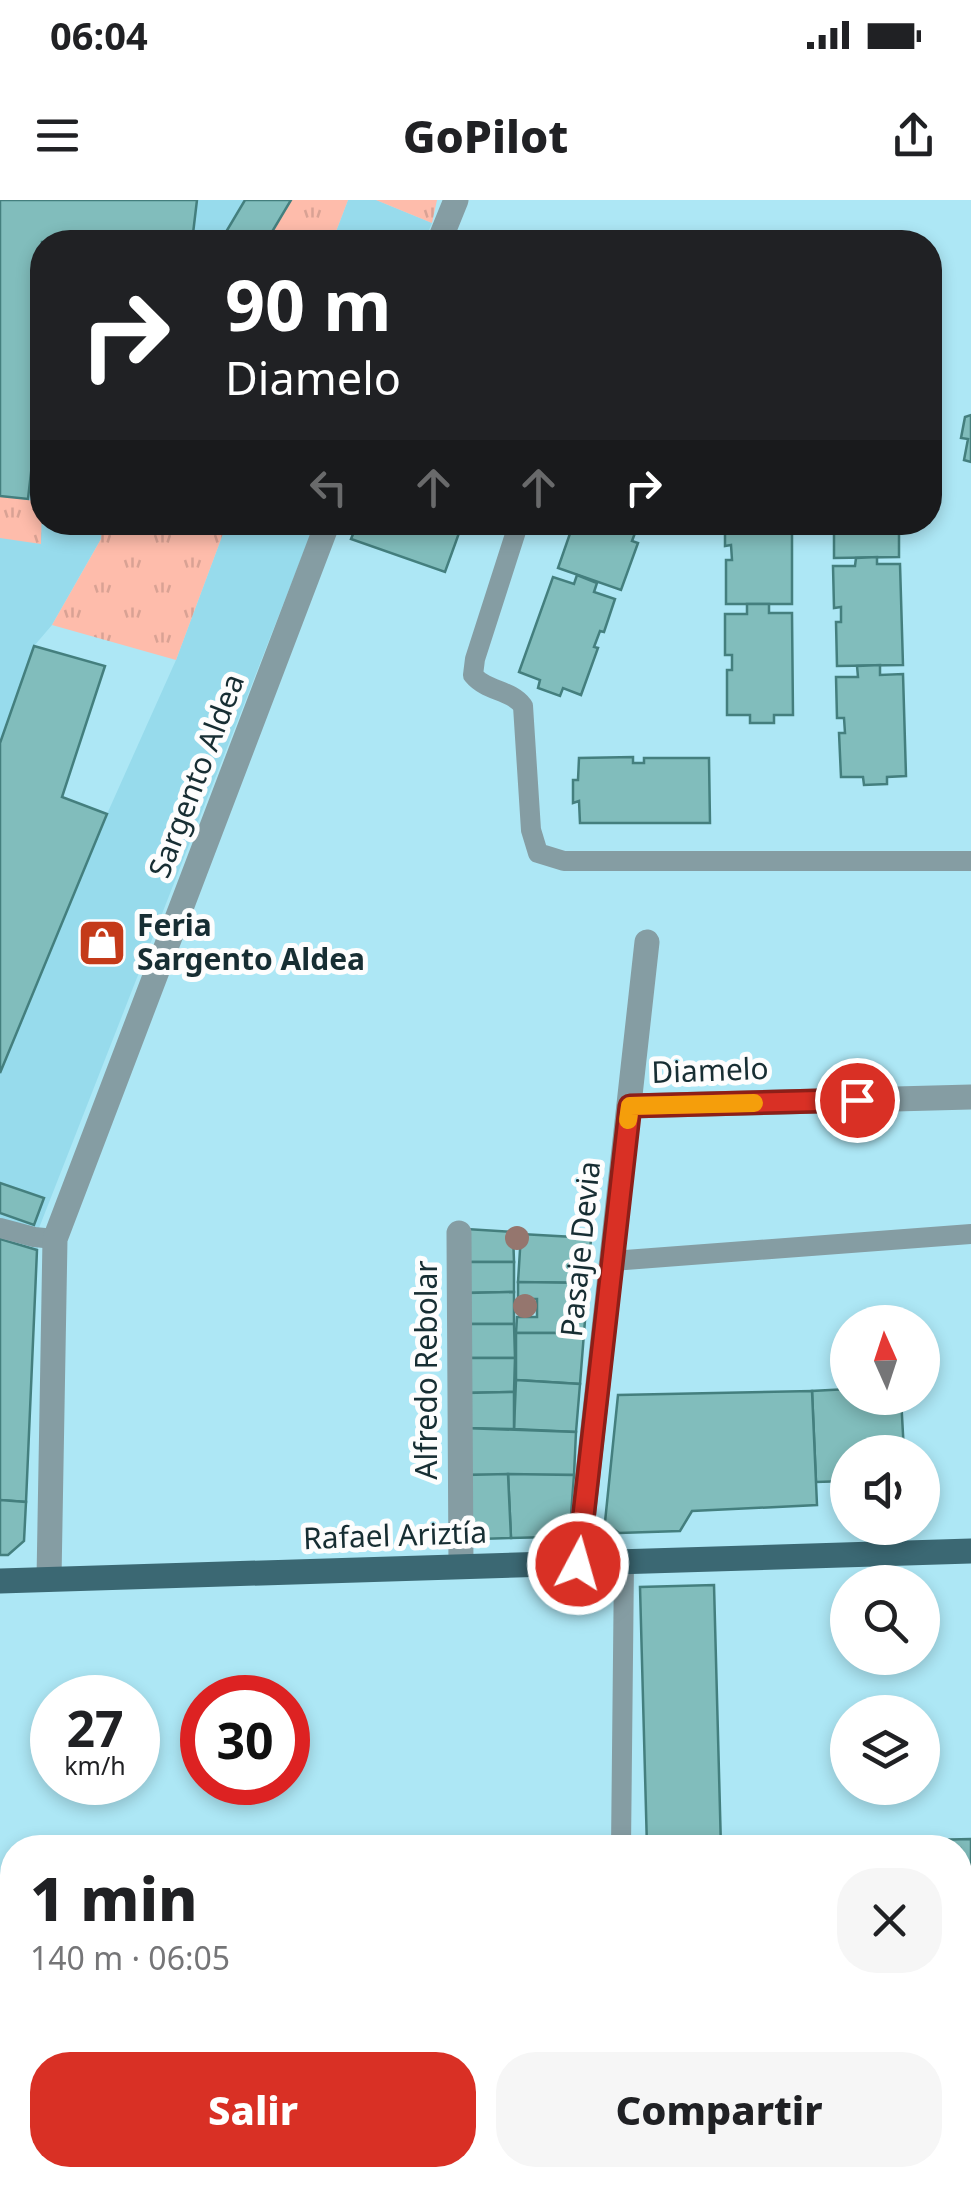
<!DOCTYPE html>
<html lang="es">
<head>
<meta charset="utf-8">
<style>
  :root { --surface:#fff; --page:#f6f6f6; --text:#202124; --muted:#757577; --accent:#d93025 }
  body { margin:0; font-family:"Noto Sans",sans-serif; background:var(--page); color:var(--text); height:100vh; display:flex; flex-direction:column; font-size:38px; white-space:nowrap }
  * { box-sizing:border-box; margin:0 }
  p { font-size:32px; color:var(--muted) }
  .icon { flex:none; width:55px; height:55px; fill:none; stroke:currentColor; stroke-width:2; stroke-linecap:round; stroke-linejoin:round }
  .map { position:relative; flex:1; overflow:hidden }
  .sheet { position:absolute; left:0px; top:1635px; width:972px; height:352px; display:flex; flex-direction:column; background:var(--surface); border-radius:40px 40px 0 0; box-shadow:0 5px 15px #0003 }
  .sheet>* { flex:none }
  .hud { position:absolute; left:30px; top:30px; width:912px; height:305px; border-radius:40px; box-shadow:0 5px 15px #0003; background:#202124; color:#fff; overflow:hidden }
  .needle { width:65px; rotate:357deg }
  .buttons { position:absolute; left:830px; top:1105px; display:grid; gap:20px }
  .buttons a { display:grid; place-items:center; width:110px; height:110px; border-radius:50%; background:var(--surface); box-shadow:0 5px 15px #0003; font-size:50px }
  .speed { position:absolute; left:30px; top:1475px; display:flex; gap:20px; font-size:50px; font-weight:700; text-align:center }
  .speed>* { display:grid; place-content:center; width:130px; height:130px; border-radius:50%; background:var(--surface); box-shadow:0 5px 15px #0003; line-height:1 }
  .speed small { font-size:25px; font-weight:400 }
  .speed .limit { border:15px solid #d22; background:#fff; color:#111 }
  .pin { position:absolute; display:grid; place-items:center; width:85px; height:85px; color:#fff; margin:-42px; border:5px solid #fff; border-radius:50%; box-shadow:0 2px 10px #0007 }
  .me { position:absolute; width:110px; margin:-55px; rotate:6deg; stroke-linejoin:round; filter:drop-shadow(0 0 8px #0008) }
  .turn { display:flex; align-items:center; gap:35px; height:210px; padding:0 30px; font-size:45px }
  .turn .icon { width:130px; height:130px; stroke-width:2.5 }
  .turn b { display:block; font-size:70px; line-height:85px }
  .lanes { display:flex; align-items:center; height:95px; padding:0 30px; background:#0003; justify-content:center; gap:50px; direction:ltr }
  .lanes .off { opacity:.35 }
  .round { display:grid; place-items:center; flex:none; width:105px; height:105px; border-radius:40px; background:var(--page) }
  .summary { display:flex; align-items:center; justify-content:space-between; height:170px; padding:0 30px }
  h1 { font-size:60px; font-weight:800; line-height:75px }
  .button { display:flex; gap:20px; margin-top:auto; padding:20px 30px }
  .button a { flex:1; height:115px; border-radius:40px; background:var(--accent); color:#fff; font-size:40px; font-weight:800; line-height:115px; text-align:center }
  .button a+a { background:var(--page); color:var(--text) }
  .status { display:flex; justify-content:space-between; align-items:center; height:70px; padding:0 50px; background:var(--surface); direction:ltr }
  .status svg { height:28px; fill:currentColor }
  header { display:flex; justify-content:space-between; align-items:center; height:130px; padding:0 30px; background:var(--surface); font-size:45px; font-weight:800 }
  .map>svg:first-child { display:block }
  .built { fill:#97dbec }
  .grass { fill:url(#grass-tufts) }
  .building { fill:#81bdbc; stroke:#447f7e; stroke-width:2.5 }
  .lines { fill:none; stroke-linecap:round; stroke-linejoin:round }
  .service { stroke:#859da3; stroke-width:20 }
  .minor { stroke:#859da3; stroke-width:25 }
  .primary { stroke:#3b6873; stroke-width:25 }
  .tree { fill:#95766e }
  .route-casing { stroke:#8d1f18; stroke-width:25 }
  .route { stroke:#d93025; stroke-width:18 }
  .slow { stroke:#f59e0b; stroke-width:18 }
  .labels { text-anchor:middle; stroke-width:10; stroke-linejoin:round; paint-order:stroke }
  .street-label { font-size:30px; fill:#172e33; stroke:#fdfdfd }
  .poi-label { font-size:30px; font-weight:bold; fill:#172e33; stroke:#fdfdfd; text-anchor:start }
</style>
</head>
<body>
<div class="status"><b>06:04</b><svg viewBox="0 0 49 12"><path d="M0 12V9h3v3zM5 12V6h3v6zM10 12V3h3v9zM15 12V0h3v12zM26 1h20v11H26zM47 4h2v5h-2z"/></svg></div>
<header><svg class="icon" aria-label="menu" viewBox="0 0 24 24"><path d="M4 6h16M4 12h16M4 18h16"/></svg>GoPilot<svg class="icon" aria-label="share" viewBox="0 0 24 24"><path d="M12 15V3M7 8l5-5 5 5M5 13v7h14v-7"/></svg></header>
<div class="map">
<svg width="971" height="1987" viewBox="0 0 971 1987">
  <defs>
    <pattern id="grass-tufts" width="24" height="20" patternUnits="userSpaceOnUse" patternTransform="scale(2.5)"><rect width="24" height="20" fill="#febcab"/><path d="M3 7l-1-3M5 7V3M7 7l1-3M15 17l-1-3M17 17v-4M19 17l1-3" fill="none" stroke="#d9a294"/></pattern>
  </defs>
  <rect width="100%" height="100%" fill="#ade7f5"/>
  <g class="built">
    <path d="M0,0H291L266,42H42V322L110,323L52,425L34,446L0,543Z"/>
    <path d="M348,0H376L432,23L424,42H332Z"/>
    <path d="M227,323H315L39,1028L24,1341L8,1355H0V873L107,614L176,460Z"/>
  </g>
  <g class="grass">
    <path d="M291,0H348L332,42H266Z"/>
    <path d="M376,0H437L432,23Z"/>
    <path d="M0,296L42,302L41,344L0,338Z"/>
    <path d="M102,323H227L176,460L52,425L101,339Z"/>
  </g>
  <g class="building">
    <path d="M0,0H197L192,42H42V205L39,204L28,299L0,296Z"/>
    <path d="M245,0H291L266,42H220Z"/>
    <path d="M463,39H549L548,42H462Z"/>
    <path d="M971,215V262L964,260L968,239L961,238L965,217Z"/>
    <path d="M358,322H463L445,372L351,339Z"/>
    <path d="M574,322H644L643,327L638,325L632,341L638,343L621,390L558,368Z"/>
    <path d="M725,322H792V404H726V360H732L731,345L725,346Z"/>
    <path d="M834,322H899V357L834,358Z"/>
    <path d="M877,357V364H900L903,465L837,466L836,422H841V407L834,408L833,366H855L856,358Z"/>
    <path d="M577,375L597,383L594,392L615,399L604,432L600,431L594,447L598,448L581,495L563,488L560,496L538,488L540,480L519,472L553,377L574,384Z"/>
    <path d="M747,404H769V413H792L793,515H774V523H750V515H727V470H732V455H725V414H747Z"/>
    <path d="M34,446L105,466L62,597L107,614L0,873V543Z"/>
    <path d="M880,465V475L903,474L906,576L887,577V584L864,585L863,577H841L839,533H845L844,518H837L836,477H858L857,466Z"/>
    <path d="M633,557V563H644V558H709L710,623H580L579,601L573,603V580H578L579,558Z"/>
    <path d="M0,983L44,998L34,1025L0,1013Z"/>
    <path d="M466,1029L513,1032L514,1062H466Z"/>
    <path d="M521,1034L591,1038L588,1083L518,1082Z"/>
    <path d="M0,1039L37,1050L26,1302L0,1300Z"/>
    <path d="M466,1062H514V1092L466,1093Z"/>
    <path d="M518,1082L588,1083L584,1133H516L517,1117H537V1099H518Z"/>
    <path d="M514,1092V1124H466V1093Z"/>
    <path d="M466,1124H514L515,1158H465Z"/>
    <path d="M516,1133H584L580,1184L516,1180Z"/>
    <path d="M465,1158H515L514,1192L465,1193Z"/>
    <path d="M516,1180L580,1184L576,1232L514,1229Z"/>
    <path d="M848,1189V1198H901L904,1252H848V1281L816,1282L812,1191Z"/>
    <path d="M812,1191L817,1305L692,1311L680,1331L619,1333L605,1322L618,1195Z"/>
    <path d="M514,1192V1229L464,1228L465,1193Z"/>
    <path d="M464,1228L576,1232L574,1275H465Z"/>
    <path d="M508,1274L574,1275L571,1315L550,1337L511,1338Z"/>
    <path d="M508,1274L511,1338L479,1339L466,1328L465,1275Z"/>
    <path d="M0,1300L26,1302L24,1341L8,1355H0Z"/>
    <path d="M714,1385L721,1648H647L640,1387Z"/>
    <path d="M971,1639V1787H960V1648H888V1641Z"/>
  </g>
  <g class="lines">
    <g class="service">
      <path d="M519,322L475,459L473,475C487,492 510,489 523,506L531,630L538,653L564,661H971"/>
      <path d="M0,1028L34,1037L55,1039"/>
      <path d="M612,1061L971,1034"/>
      <path d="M621,1648L624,1362"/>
    </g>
    <g class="minor">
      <path d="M439,42L456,0"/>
      <path d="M630,906L971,897"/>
      <path d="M459,1033L461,1366"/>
      <path d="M578,1364L647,742"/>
      <path d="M49,1379L55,1039L328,322"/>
      <path d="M838,1975L840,1987"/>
    </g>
    <g class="primary">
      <path d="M0,1381L971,1351"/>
      <path d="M960,1938L971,1937"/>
      <path d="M554,1987L651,1975"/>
    </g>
  </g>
  <g class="tree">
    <circle cx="517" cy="1038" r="12"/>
    <circle cx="525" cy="1106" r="12"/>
  </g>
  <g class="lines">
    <g class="route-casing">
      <path id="route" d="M578,1364L630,906L857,900"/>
    </g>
    <use href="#route" class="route"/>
    <path class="slow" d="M628,920L630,906L754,903"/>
  </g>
  <defs>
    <g id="shop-square" transform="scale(2.5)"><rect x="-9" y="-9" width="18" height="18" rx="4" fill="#c43a19" stroke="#fdfdfd"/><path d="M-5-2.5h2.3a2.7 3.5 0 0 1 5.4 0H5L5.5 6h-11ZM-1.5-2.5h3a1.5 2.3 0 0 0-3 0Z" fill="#fff"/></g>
  </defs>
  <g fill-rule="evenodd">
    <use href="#shop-square" x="102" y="743"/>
  </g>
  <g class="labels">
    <g class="street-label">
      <text transform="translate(197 576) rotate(-69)" y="10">Sargento Aldea</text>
      <text transform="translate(710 871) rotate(-2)" y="10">Diamelo</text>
      <text transform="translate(581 1049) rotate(-84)" y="10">Pasaje Devia</text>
      <text transform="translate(427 1170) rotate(-90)" y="10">Alfredo Rebolar</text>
      <text transform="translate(395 1336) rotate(-2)" y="10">Rafael Ariztía</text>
    </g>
    <g class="poi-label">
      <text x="137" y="736">Feria<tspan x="137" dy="34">Sargento Aldea</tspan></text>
    </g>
  </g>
</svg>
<div class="buttons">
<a><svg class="needle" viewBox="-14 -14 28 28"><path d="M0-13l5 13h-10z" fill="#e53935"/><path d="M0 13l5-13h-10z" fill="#757577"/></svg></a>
<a><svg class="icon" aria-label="sound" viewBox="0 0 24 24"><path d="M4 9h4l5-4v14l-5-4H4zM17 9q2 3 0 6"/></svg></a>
<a><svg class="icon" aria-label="search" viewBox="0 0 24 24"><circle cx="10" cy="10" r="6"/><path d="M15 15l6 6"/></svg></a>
<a><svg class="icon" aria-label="layers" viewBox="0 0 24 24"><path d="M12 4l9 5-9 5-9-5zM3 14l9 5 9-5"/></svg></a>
</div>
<div class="speed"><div>27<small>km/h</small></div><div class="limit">30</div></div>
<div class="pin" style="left:857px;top:900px;background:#d93025"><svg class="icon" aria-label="arrive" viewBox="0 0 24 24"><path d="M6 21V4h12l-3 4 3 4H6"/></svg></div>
<svg class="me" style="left:578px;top:1364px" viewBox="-20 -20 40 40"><circle r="17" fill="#d93025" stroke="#fff" stroke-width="3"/><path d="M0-11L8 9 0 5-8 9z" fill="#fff"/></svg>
<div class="hud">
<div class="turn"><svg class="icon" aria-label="right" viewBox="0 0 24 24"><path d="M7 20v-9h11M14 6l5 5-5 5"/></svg><div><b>90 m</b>Diamelo</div></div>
<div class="lanes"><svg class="icon off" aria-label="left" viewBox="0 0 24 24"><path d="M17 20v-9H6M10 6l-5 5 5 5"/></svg><svg class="icon off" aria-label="ahead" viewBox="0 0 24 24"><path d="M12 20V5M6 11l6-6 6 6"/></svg><svg class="icon off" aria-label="ahead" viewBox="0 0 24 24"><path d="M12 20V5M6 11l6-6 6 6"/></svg><svg class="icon" aria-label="right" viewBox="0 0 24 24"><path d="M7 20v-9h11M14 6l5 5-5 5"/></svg></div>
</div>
<section class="sheet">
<div class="summary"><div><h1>1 min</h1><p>140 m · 06:05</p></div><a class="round"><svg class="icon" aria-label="close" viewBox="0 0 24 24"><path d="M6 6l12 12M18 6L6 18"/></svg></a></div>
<div class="button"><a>Salir</a><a>Compartir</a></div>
</section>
</div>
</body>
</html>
